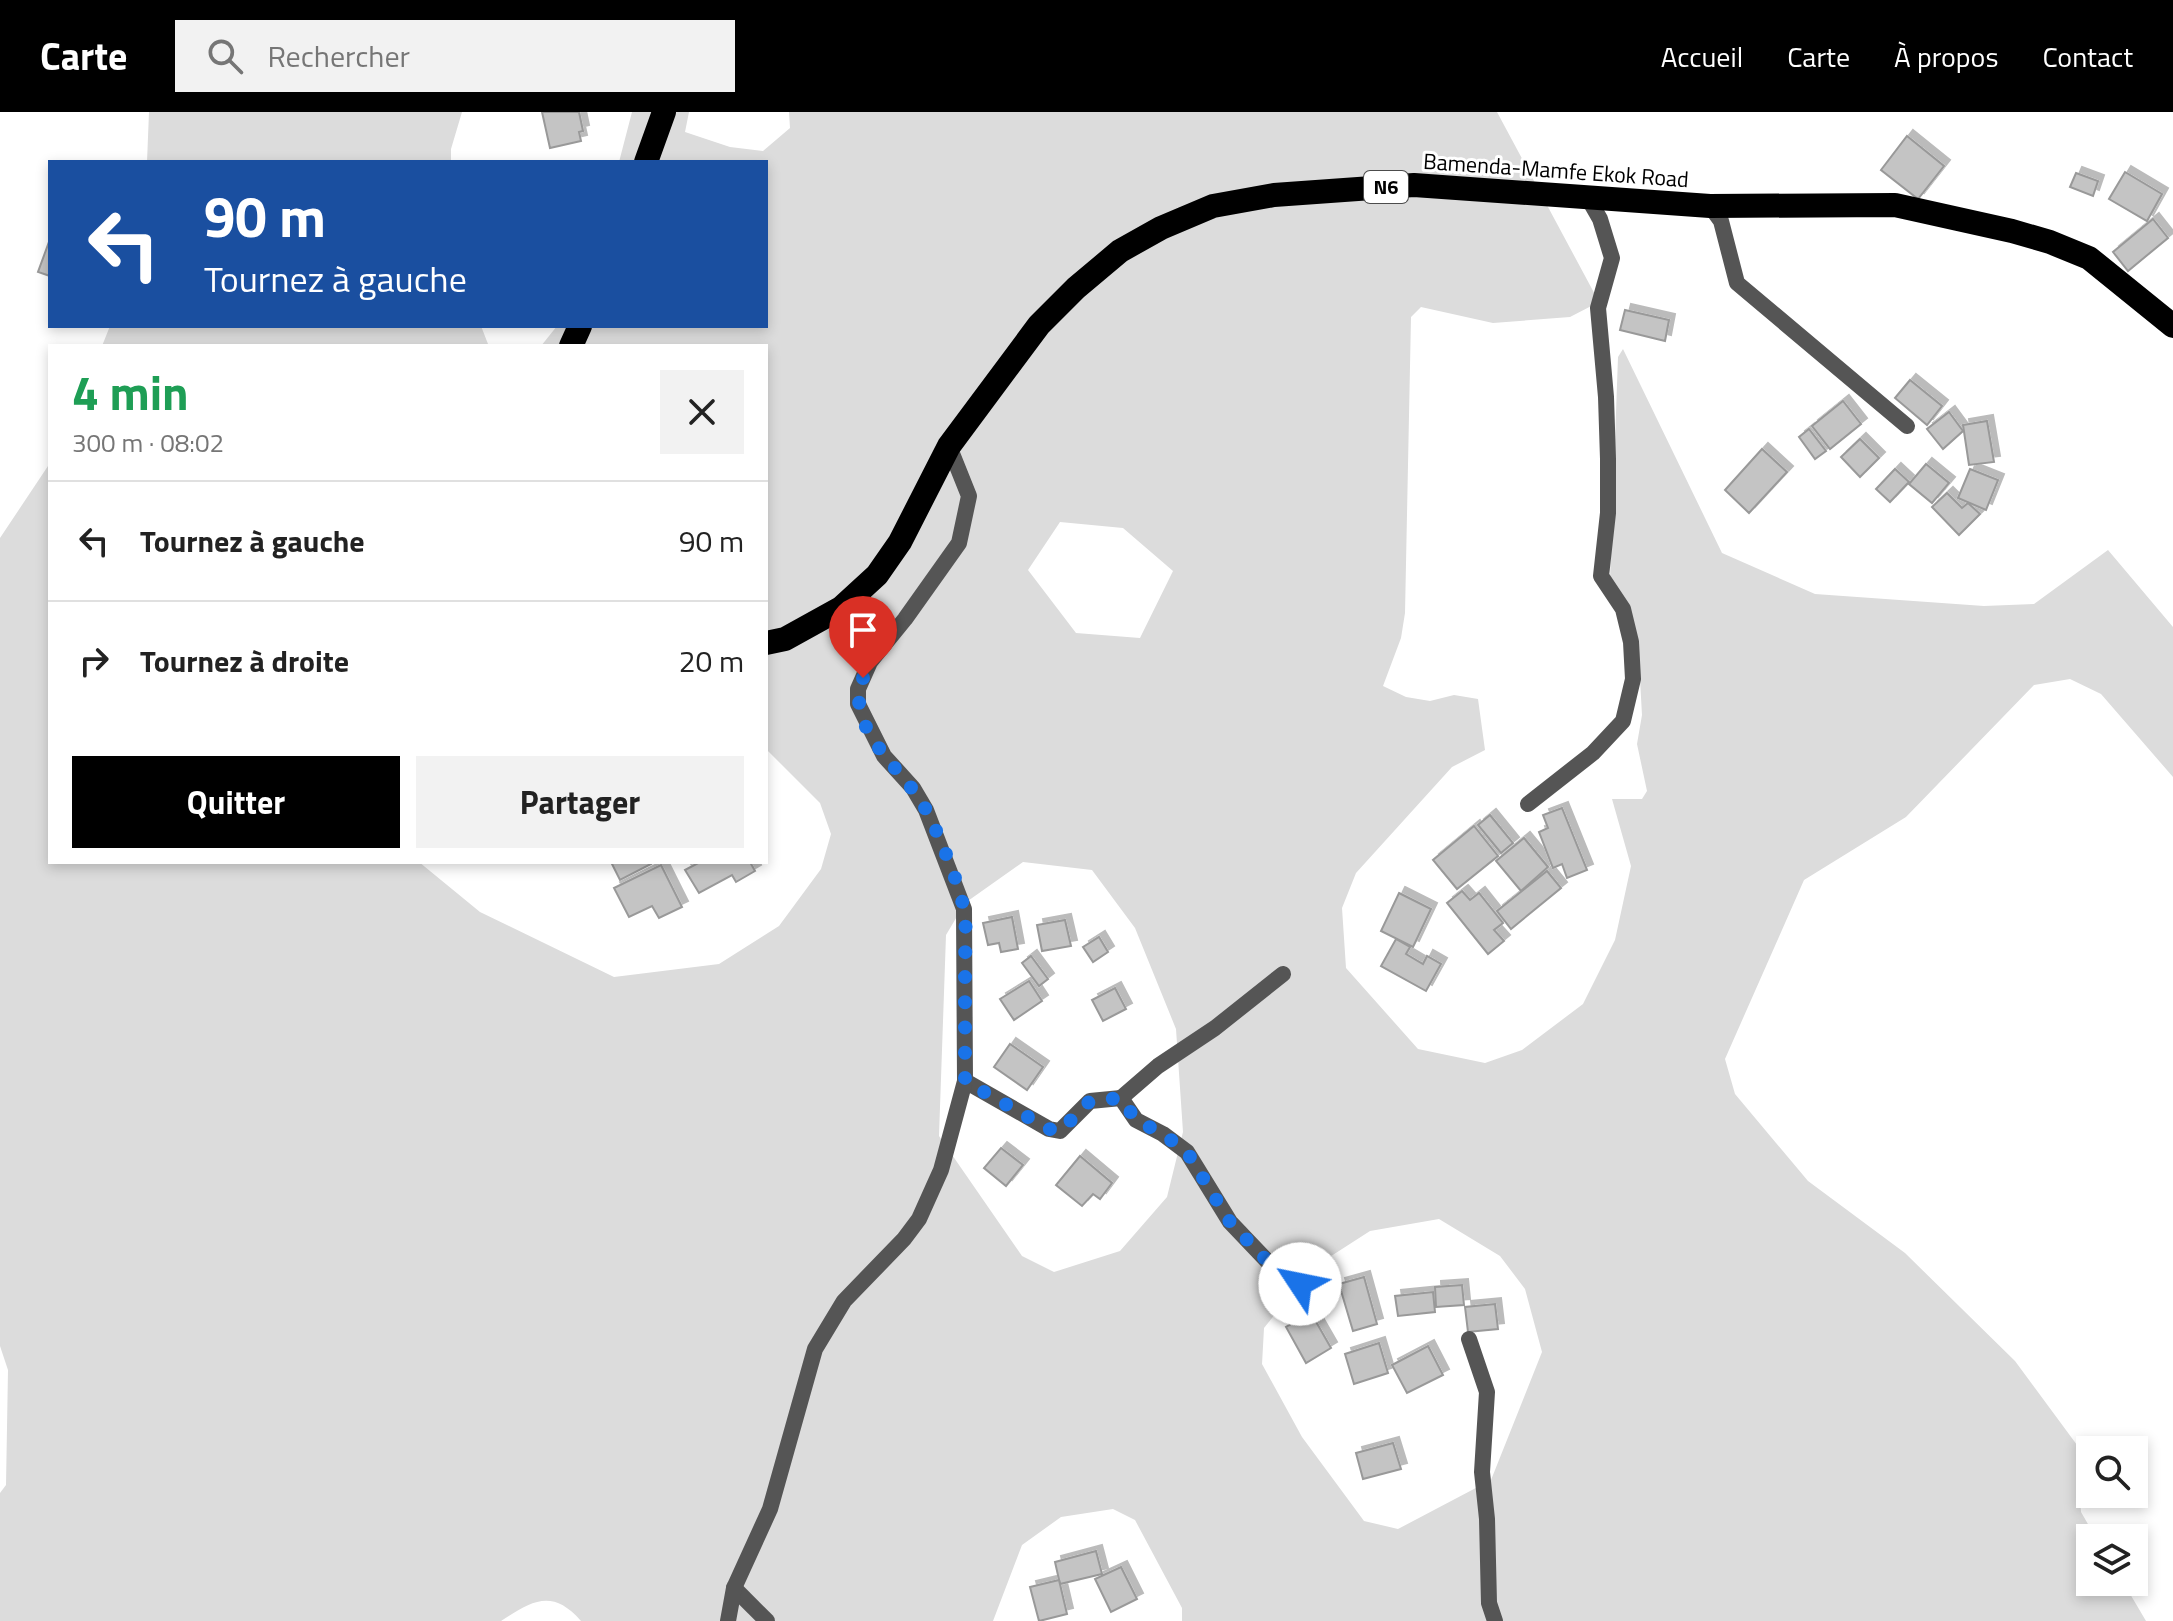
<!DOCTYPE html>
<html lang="fr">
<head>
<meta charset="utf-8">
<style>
  :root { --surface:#fff; --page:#f2f2f2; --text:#222; --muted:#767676; --line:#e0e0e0; --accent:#000 }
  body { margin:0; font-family:"Titillium Web",sans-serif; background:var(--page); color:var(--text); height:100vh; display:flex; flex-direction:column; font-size:30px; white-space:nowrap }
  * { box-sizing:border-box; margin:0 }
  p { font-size:26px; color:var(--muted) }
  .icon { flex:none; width:44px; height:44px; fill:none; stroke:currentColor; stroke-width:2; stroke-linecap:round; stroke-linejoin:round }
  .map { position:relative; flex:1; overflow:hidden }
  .details { position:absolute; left:48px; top:232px; width:720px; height:520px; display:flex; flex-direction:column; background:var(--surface); border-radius:0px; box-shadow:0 4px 12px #0003 }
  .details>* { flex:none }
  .top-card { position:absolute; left:48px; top:48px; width:720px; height:168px; border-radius:0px; box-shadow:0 4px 12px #0003; background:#1a4fa0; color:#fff; overflow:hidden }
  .tools { position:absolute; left:2076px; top:1324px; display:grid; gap:16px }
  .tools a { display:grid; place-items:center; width:72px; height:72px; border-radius:0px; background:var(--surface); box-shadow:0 4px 12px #0003; font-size:40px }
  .pin { position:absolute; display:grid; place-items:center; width:68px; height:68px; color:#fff; margin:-82px -34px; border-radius:50% 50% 50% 0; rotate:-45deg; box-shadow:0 0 8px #0007 }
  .pin .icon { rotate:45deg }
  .me { position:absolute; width:88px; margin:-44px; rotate:304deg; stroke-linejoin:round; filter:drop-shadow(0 0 6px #0008) }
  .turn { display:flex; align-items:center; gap:28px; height:168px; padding:0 24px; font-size:36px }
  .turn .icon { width:104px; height:104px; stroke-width:2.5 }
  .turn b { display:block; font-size:56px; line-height:68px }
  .round { display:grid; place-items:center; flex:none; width:84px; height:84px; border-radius:0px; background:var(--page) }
  .head { display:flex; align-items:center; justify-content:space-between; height:136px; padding:0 24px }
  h1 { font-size:48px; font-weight:700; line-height:60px; color:#1e9e55 }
  .primary-button { display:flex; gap:16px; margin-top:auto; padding:16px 24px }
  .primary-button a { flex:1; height:92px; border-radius:0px; background:var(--accent); color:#fff; font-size:32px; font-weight:700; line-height:92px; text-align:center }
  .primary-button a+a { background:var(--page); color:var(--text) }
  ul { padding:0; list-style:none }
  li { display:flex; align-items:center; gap:24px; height:120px; padding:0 24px; border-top:2px solid var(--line) }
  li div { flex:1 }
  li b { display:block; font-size:30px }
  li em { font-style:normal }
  header { display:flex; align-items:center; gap:48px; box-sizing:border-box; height:112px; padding:0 40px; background:var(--accent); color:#fff }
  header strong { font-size:38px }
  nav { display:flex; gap:44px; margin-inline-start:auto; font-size:28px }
  .search { width:560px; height:72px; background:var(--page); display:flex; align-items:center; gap:20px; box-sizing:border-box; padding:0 28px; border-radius:0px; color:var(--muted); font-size:30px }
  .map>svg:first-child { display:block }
  .green { fill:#dcdcdc; fill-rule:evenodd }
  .building { fill:#c4c4c4; stroke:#999; stroke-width:2; filter:url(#shadow) }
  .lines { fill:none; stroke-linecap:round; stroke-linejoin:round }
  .street { stroke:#555; stroke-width:16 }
  .highway { stroke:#000; stroke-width:24 }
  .route { stroke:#1a73e8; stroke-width:14; stroke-dasharray:0 25.2 }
  .labels { text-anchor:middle; stroke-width:6; stroke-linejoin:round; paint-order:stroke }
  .shield { fill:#fff; stroke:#4c4c4c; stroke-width:2 }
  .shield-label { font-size:20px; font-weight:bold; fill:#000 }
  .street-label { font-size:22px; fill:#000; stroke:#fff }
</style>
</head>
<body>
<header>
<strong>Carte</strong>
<div class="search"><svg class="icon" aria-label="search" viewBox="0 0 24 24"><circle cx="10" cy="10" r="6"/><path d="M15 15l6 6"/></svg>Rechercher</div>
<nav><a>Accueil</a><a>Carte</a><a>À propos</a><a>Contact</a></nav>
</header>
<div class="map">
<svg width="2173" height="1509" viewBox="0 0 2173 1509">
  <defs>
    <filter id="shadow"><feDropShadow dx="6" dy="-6" stdDeviation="0" flood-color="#0004"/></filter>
  </defs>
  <rect width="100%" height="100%" fill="#fff"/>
  <g class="green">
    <path d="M149,0H462L451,37V50H147Z"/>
    <path d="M632,0H689L685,20L730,35L763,39L790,16L789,0H1497L1599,190L1570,205L1493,211L1421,195L1411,205L1405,501L1401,526L1383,574L1406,585L1430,589L1454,583L1478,587L1485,638L1452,655L1356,761L1342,796L1346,856L1418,937L1485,951L1522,938L1583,892L1615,828L1631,754L1612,687H1642L1647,679L1637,632L1642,603L1640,567L1610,467L1618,245L1623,237L1722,441L1815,482L1984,494L2034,492L2108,438L2173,515V665L2101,582L2070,567L2034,573L1906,705L1804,768L1725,947L1735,982L1808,1069L1905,1141L2015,1249L2077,1333L2081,1400L2096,1426H2090V1470H2123L2146,1509H1182V1496L1135,1408L1113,1397L1061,1405L1022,1433L993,1509H581C552,1476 532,1489 501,1509H0V1381L6,1373L8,1258L0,1234V426L50,351V750H419L480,800L614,865L719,852L779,814L821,757L831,722L820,691L766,637V234H541L557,214H766V50H619ZM1060,410L1123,416L1173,459L1140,526L1076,521L1028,458ZM1023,750L1092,758L1135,816L1176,917L1183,1020L1167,1085L1120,1139L1054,1160L1022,1144L939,1024L946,823L965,791ZM1439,1107L1500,1144L1525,1177L1542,1240L1491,1368L1398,1417L1364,1409L1302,1325L1262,1252L1264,1216L1311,1157L1370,1119Z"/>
    <path d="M110,214H481L488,232L492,234H102Z"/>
  </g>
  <g class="building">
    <path d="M542,0H579L583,19L579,20L581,29L550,36Z"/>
    <path d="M1907,24L1944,54L1918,87L1881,58Z"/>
    <path d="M2125,60L2162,82L2147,109L2109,87Z"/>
    <path d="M2076,61L2098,69L2093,84L2070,75Z"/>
    <path d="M2153,107L2168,126L2128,159L2113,140Z"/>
    <path d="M50,127V164L38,160Z"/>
    <path d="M1625,198L1669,208L1665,229L1620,218Z"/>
    <path d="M1910,268L1942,294L1927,313L1895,286Z"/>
    <path d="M1843,289L1861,312L1830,337L1812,314Z"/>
    <path d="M1949,300L1963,319L1943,337L1927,317Z"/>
    <path d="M1987,309L1994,350L1969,353L1963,313Z"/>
    <path d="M1809,317L1826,339L1815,347L1799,325Z"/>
    <path d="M1860,327L1879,346L1860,365L1841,345Z"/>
    <path d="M1762,337L1787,360L1749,401L1725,378Z"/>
    <path d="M1926,352L1949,371L1932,391L1909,372Z"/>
    <path d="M1895,357L1909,370L1890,390L1876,377Z"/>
    <path d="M1970,357L1998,368L1986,398L1958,386Z"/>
    <path d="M1947,381L1962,396L1968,391L1980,402L1959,423L1932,395Z"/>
    <path d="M1562,696L1587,758L1567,766L1562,752L1553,756L1539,720L1548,716L1543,703Z"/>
    <path d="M1490,703L1513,731L1501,741L1478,713Z"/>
    <path d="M1474,714L1498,744L1457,777L1433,748Z"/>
    <path d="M1524,726L1548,755L1521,779L1496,749Z"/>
    <path d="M611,750H650L651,752L620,768Z"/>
    <path d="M700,750H750L755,759L736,770L732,763L699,781L685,758Z"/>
    <path d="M661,753L682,795L659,806L652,794L629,805L614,776Z"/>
    <path d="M1547,759L1561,776L1511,817L1497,799Z"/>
    <path d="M1462,779L1470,788L1479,781L1503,811L1494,818L1504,829L1488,842L1447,791Z"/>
    <path d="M1399,781L1431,797L1413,835L1381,819Z"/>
    <path d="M1012,805L1018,837L1001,840L999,831L988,833L983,811Z"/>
    <path d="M1065,808L1071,834L1042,839L1037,813Z"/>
    <path d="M1099,825L1108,840L1093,850L1083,835Z"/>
    <path d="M1396,827L1410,835L1406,842L1423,852L1427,844L1441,852L1426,879L1381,854Z"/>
    <path d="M1031,844L1048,867L1039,874L1022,851Z"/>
    <path d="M1029,869L1042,889L1014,908L1000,887Z"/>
    <path d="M1115,876L1126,897L1103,909L1092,888Z"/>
    <path d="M1010,932L1043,955L1027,978L994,955Z"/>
    <path d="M1001,1036L1023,1053L1006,1074L984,1056Z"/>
    <path d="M1080,1044L1112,1071L1100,1087L1093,1082L1082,1094L1056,1073Z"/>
    <path d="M1364,1165L1377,1212L1353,1219L1339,1172Z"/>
    <path d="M1462,1173L1464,1193L1436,1195L1435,1175Z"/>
    <path d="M1433,1180L1435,1200L1398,1204L1395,1184Z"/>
    <path d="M1495,1192L1498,1217L1468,1220L1465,1195Z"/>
    <path d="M1311,1201L1331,1236L1306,1251L1286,1215Z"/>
    <path d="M1379,1231L1388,1261L1354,1272L1345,1242Z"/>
    <path d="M1428,1234L1443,1263L1407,1281L1392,1253Z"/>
    <path d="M1393,1331L1401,1357L1363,1367L1356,1341Z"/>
    <path d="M1096,1439L1102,1462L1060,1472L1055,1450Z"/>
    <path d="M1121,1455L1137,1487L1111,1500L1095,1467Z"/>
    <path d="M1059,1468L1067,1502L1039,1509L1030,1475Z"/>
  </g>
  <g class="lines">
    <g class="street">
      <path d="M1710,94L1721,109L1737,171L1907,314"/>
      <path d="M1528,692L1593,641L1623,609L1633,567L1631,530L1623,497L1601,464L1608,401V347L1606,285L1598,196L1612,146L1600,107L1588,86"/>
      <path d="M965,969L1049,1017L1060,1019L1090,989L1121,986L1136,1008L1163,1022L1187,1040L1230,1110L1270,1152L1300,1172"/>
      <path d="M1121,986L1158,954L1215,916L1283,862"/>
      <path d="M1469,1227L1487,1280L1482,1360L1487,1407L1489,1491L1495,1509"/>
      <path d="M734,1476L767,1509"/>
      <path d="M728,1509L734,1476L770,1397L815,1237L844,1189L904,1127L919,1107L941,1058L965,969L964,797L926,698L913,676L884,644L858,592V577L870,550L905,507L959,431L969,384L949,334"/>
    </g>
    <g class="highway">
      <path d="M646,50L664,0"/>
      <path d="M571,234L580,214"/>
      <path d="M766,531L785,527L841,496L877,463L900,430L949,334L1039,213L1076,176L1120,139L1161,116L1213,94L1274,83L1414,73L1710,94L1895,93L2012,119L2050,130L2089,146L2173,214"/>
    </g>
  </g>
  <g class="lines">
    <path class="route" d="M863,566C843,617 903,656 925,696C937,718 961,775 964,799C967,816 965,836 965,853C965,892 965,931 965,969L1049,1017L1060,1019L1090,989L1121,986L1136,1008L1163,1022L1187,1040L1230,1110L1270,1152L1300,1172"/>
  </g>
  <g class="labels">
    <rect class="shield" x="1364" y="59" width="44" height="32" rx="6"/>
    <g class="shield-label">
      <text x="1386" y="82">N6</text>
    </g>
    <g class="street-label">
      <text transform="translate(1556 58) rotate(4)" y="8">Bamenda-Mamfe Ekok Road</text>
    </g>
  </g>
</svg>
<div class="tools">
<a><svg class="icon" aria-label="search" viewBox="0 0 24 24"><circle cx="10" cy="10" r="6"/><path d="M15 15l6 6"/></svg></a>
<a><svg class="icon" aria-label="layers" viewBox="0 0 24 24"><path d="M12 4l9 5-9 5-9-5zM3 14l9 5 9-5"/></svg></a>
</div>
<div class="pin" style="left:863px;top:566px;background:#d93025"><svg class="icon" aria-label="arrive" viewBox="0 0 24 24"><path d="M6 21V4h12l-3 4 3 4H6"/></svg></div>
<svg class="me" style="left:1300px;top:1172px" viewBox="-20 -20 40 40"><circle r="19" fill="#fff"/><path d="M0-13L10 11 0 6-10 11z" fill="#1a73e8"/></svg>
<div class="top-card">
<div class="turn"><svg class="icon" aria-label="left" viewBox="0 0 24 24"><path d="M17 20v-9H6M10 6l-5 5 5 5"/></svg><div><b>90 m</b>Tournez à gauche</div></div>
</div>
<section class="details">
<div class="head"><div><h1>4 min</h1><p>300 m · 08:02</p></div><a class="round"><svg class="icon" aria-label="close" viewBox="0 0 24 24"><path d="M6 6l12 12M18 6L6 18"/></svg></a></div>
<ul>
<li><svg class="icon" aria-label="left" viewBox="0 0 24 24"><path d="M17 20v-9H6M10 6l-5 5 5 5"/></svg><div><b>Tournez à gauche</b></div><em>90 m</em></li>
<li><svg class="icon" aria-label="right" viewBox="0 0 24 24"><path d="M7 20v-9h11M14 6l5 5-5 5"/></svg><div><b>Tournez à droite</b></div><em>20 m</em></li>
</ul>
<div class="primary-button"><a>Quitter</a><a>Partager</a></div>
</section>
</div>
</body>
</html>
